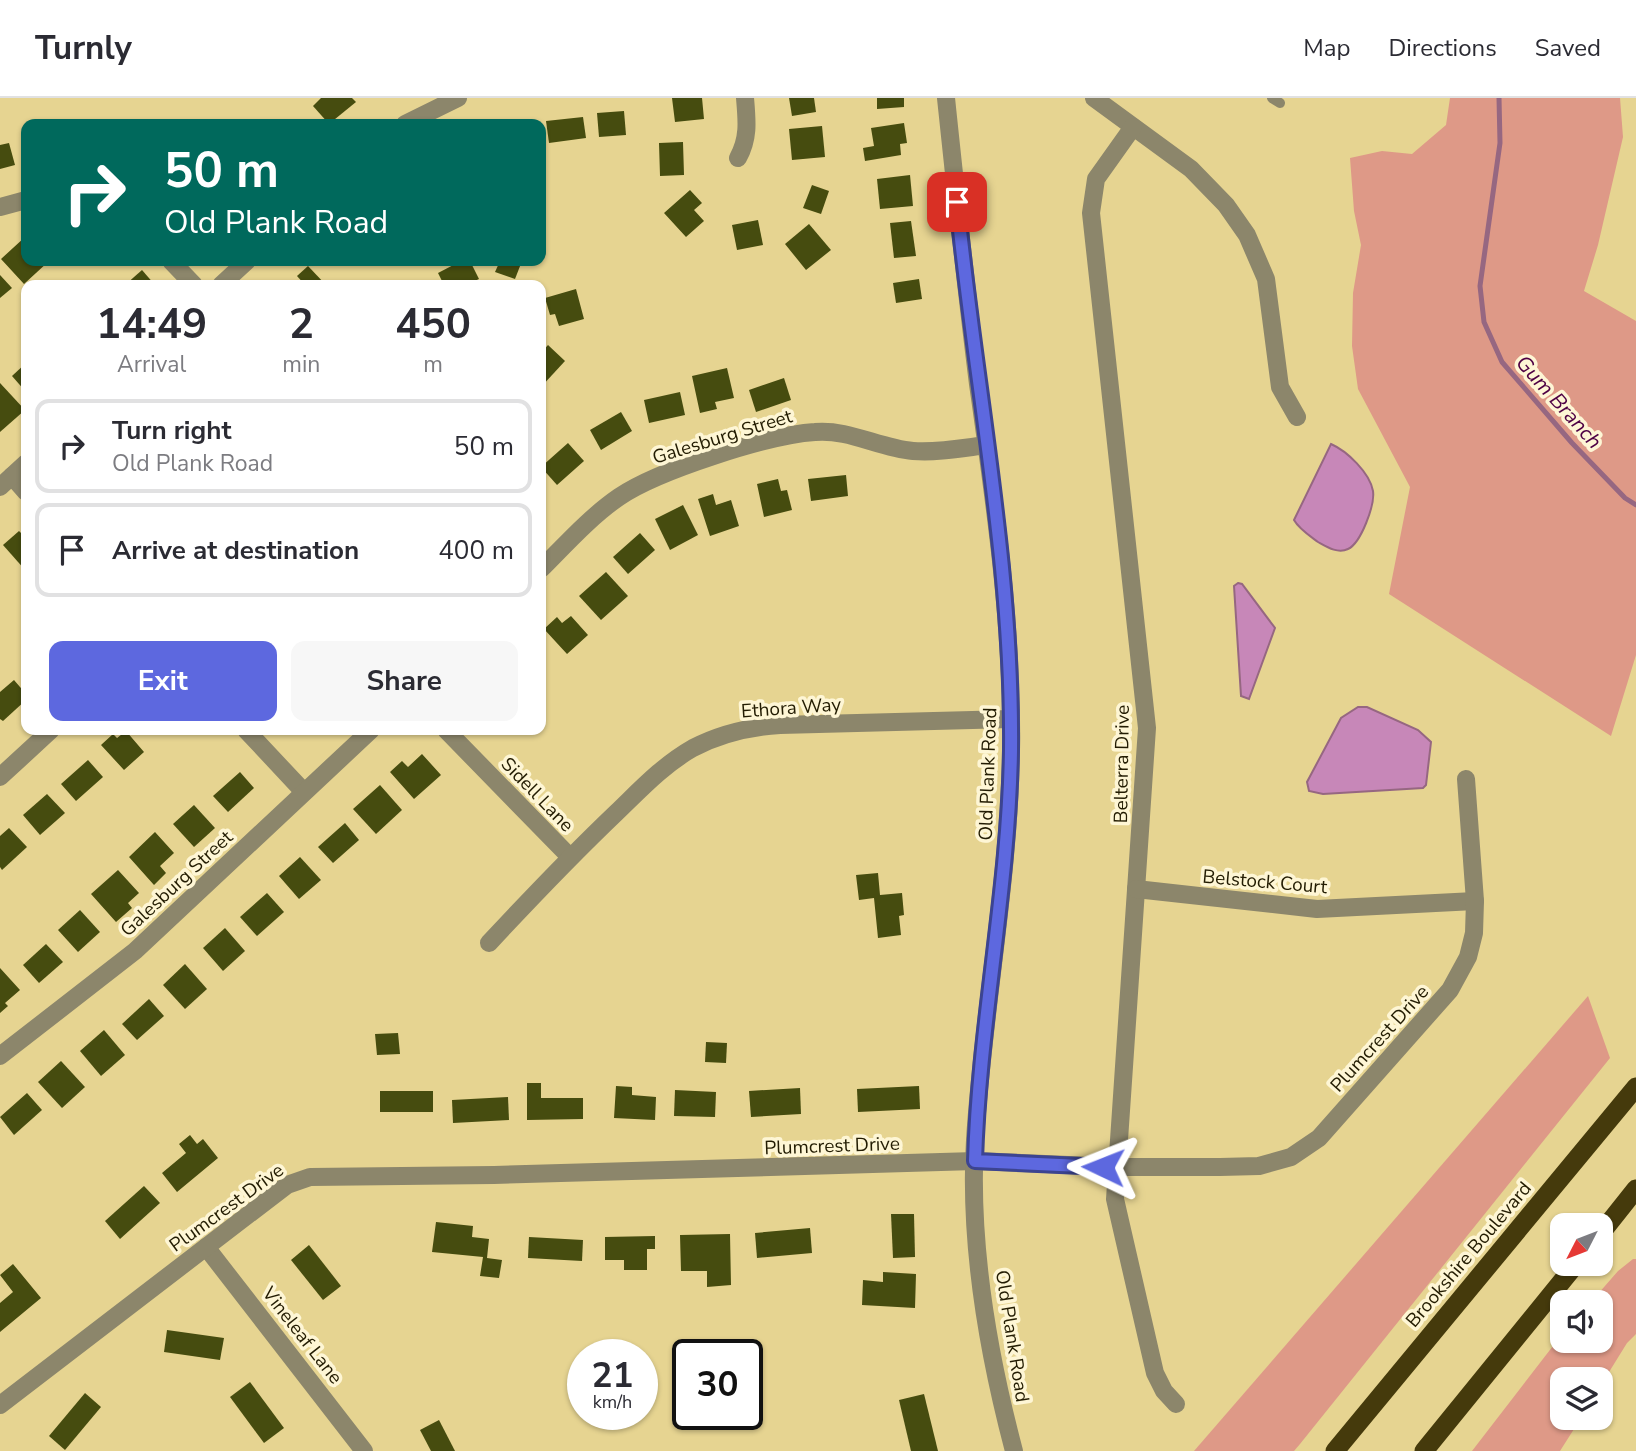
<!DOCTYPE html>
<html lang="en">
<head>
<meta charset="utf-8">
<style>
  :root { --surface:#fff; --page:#f7f7f7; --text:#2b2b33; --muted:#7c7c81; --line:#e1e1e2; --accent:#5d68df }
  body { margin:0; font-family:"Nunito Sans",sans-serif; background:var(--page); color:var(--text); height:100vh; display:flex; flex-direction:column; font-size:26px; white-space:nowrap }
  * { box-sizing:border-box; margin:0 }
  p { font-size:23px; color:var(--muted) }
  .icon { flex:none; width:38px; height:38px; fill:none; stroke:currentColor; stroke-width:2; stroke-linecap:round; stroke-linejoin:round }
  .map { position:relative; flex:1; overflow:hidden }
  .panel { position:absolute; left:21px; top:182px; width:525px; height:455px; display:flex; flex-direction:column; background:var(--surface); border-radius:14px; box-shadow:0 2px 5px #0004 }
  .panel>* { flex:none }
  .guide { position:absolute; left:21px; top:21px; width:525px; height:147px; border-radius:14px; box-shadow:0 2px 5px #0004; background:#00695c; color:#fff; overflow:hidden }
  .needle { width:46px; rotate:228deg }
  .fabs { position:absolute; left:1550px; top:1115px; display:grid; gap:14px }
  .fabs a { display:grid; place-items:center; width:63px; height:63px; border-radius:14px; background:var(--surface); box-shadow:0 2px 5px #0004; font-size:35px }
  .speed { position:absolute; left:567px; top:1241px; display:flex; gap:14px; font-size:35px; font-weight:700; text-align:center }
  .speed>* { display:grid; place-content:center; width:91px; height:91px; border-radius:50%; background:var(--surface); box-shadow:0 2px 5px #0004; line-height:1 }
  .speed small { font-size:18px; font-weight:400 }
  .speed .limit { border:4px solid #111; border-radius:10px; background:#fff; color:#111 }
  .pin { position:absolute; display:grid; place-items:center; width:60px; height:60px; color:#fff; margin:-30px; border-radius:14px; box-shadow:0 4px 10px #0006 }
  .me { position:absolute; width:77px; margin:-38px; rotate:272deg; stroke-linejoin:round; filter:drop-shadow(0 0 5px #0008) }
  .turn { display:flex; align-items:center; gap:24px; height:147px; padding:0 28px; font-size:32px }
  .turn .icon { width:91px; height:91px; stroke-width:2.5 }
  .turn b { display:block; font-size:49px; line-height:60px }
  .eta { display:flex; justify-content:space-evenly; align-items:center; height:119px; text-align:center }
  .eta b { font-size:42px; font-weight:700; line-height:49px }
  .action { display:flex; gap:14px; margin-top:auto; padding:14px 28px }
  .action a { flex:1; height:80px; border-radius:14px; background:var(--accent); color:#fff; font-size:28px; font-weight:700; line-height:80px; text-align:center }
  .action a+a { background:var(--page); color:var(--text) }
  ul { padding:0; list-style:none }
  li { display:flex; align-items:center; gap:21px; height:94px; margin:0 14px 10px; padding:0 14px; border:4px solid var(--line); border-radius:14px }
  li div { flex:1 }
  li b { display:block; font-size:26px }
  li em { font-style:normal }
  header { display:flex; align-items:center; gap:42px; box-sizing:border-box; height:98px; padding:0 35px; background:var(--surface); border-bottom:2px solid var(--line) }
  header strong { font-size:33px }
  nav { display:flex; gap:38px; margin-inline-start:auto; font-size:24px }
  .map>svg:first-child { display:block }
  .green { fill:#de9987 }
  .water { fill:#c787b8; stroke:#966781; stroke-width:2 }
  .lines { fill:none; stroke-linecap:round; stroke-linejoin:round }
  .stream { stroke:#966781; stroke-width:5 }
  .building { fill:#464c0f }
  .service { stroke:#8c866b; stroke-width:10 }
  .minor { stroke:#8c866b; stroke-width:18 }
  .tertiary { stroke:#8c866b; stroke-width:18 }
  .trunk { stroke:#453a0c; stroke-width:19 }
  .route-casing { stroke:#3c4491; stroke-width:18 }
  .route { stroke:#5d68df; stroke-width:12 }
  .labels { text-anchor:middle; stroke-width:7; stroke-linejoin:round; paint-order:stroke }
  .street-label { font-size:19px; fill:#231c02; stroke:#fef6d5 }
  .water-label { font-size:21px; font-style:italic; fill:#4e0044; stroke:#fef6d5 }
</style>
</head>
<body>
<header>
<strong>Turnly</strong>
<nav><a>Map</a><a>Directions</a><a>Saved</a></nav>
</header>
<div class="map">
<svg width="1636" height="1353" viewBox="0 0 1636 1353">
  <rect width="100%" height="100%" fill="#e6d491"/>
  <g class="green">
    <path d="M1450,0H1620L1623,39L1598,147L1584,193L1636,223V557L1611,638L1389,496L1410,389L1358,291L1352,248L1353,195L1361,147L1354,113L1350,60L1382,53L1412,56L1446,27Z"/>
    <path d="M1588,898L1610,960L1300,1346L1294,1353H1194Z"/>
    <path d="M1633,1161H1636V1236L1627,1245L1601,1287V1281H1563V1320H1581L1560,1353H1472L1563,1235V1242H1601V1204H1591L1618,1173Z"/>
  </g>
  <g class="water">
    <path d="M1331,346C1347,353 1370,375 1373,393C1375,407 1361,445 1348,451C1338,456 1327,449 1318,444C1310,438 1299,431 1294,422Z"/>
    <path d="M1238,485L1242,486L1275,530L1249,601L1241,598L1234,488Z"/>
    <path d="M1358,609H1367L1418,632L1431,644L1426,687L1423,690L1323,696L1309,693L1307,684L1341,620Z"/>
  </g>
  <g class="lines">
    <path class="stream" d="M1499,0L1500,45L1480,188L1484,224L1502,264L1572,345L1625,400L1636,407"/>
  </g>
  <g class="building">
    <path d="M321,0H352L356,4L329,26L313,8Z"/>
    <path d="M672,0H702L704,21L675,24Z"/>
    <path d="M789,0H814L816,14L792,18Z"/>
    <path d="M877,0H904V9L877,11Z"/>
    <path d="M624,13L626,37L599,39L597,15Z"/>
    <path d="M583,19L586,40L549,45L546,23Z"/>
    <path d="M904,25L907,45L900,46L901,57L865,63L863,50L874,48L871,30Z"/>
    <path d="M822,28L825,59L792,62L789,31Z"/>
    <path d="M683,44L684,77L660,78L659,45Z"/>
    <path d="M9,45L15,67L0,71V47Z"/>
    <path d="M910,77L913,108L880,111L877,81Z"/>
    <path d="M812,87L829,93L821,116L803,110Z"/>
    <path d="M690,92L702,105L694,112L704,123L686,139L664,115Z"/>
    <path d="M758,122L763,147L737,152L732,127Z"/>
    <path d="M911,123L916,158L894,160L890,125Z"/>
    <path d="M809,126L831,152L806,172L785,146Z"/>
    <path d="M25,139L26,163L48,164L24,186L1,161Z"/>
    <path d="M461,163H470L479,181L466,187H444L438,175Z"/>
    <path d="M500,163H522L515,181L495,174Z"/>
    <path d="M308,168L326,187H305L297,178Z"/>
    <path d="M142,172L155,187H125Z"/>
    <path d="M0,177L12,190L0,200Z"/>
    <path d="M919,181L922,201L896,205L893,185Z"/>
    <path d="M576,191L584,221L559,228L555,216L550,217L545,200Z"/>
    <path d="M548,247L565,263L541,289V255Z"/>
    <path d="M26,265V294L12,278Z"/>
    <path d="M727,270L734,300L715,304L717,311L700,315L692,278Z"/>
    <path d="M784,280L791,302L756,314L749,292Z"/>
    <path d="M0,285L25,312L0,334Z"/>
    <path d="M680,294L685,317L649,325L644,302Z"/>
    <path d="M621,314L632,333L601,352L590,332Z"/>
    <path d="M568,345L584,363L557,387L541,369Z"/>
    <path d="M846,377L848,398L811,403L808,381Z"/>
    <path d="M778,381L781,393L787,392L792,412L764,419L757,386Z"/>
    <path d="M713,396L716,407L731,402L739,428L710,438L698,401Z"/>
    <path d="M683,407L698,437L670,452L655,421Z"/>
    <path d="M19,433L26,440V473L3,447Z"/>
    <path d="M640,435L655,452L628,476L613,459Z"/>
    <path d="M606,474L628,498L601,522L579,498Z"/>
    <path d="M571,518L588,537L567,556L544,531L557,519L562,525Z"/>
    <path d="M14,582L26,596V602L3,623L0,621V594Z"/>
    <path d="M126,633L144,654L124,672L101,647L113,636L117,640Z"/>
    <path d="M422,656L441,677L414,701L390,674L402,663L408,669Z"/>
    <path d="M88,662L103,679L76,703L61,686Z"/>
    <path d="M240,674L254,690L228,714L213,698Z"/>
    <path d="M380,687L402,712L376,736L353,711Z"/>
    <path d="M47,696L65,715L40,737L23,717Z"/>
    <path d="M194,707L215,730L194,749L173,726Z"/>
    <path d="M345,725L359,742L333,765L318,749Z"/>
    <path d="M9,730L27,749L2,772L0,769V738Z"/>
    <path d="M155,734L174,755L160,768L166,775L154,787L129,759Z"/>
    <path d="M300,759L321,782L299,801L279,778Z"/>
    <path d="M118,772L139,795L128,805L132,810L116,824L91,796Z"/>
    <path d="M878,775L880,797L902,795L904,817L899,818L901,837L878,840L874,800L859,802L856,777Z"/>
    <path d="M267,795L284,814L257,838L240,819Z"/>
    <path d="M80,812L100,834L78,854L58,832Z"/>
    <path d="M225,830L245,853L223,873L203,850Z"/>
    <path d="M46,846L63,864L39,885L23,867Z"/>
    <path d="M185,866L207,891L185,911L163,887Z"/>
    <path d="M0,870L20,892L5,905L8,908L0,915Z"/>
    <path d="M149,901L164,918L137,942L122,926Z"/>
    <path d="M104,932L125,957L101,978L80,953Z"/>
    <path d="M398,935L400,956L377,957L375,936Z"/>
    <path d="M706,944L727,945L726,965L705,964Z"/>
    <path d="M61,963L85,989L62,1010L38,984Z"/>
    <path d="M527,985H541V1000H583V1021L527,1022Z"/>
    <path d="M616,988L632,989V997L656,999L655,1022L614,1020Z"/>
    <path d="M919,988L920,1011L858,1014L857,991Z"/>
    <path d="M800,990L801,1016L751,1019L749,993Z"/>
    <path d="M675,992L716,994L715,1019L674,1018Z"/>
    <rect x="380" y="993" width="53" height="21"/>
    <path d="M27,995L42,1012L14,1037L0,1019Z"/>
    <path d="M508,999L509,1022L453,1025L452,1002Z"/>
    <path d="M190,1037L197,1046L203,1041L218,1060L177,1094L162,1075L186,1055L179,1046Z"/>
    <path d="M144,1088L160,1105L120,1141L105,1123Z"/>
    <path d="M891,1116H914L915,1159L893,1160Z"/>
    <path d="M436,1124L473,1128L472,1139L489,1141L487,1160L502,1162L499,1180L480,1178L483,1159L432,1154Z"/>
    <path d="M810,1130L812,1155L757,1160L755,1135Z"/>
    <path d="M730,1136L731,1187L707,1189V1173H681L680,1137Z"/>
    <path d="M655,1138V1151H647V1172H624V1162H605V1139Z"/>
    <path d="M529,1139L583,1142L582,1163L528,1160Z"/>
    <path d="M309,1147L341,1188L323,1202L291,1162Z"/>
    <path d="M13,1166L41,1200L0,1234V1205L13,1194L0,1177Z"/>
    <path d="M883,1174L916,1176L915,1210L862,1207L863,1182L883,1184Z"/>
    <path d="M167,1232L224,1240L220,1262L164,1254Z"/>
    <path d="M250,1284L284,1330L264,1345L230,1299Z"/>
    <path d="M85,1295L101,1309L65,1352L49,1338Z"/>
    <path d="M924,1296L938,1353H911L899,1302Z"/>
    <path d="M439,1322L455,1353H431L420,1332Z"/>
  </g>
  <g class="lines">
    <path class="service" d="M1272,0L1280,5"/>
    <g class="minor">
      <path d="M1094,0L1191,71L1226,107L1247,137L1266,181L1280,289L1297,319"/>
      <path d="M405,26L458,0"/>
      <path d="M1133,29L1096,81L1091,115L1147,630L1115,1101L1155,1275L1164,1293L1176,1306"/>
      <path d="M738,60C749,40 747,23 745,0"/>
      <path d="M0,109L26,102"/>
      <path d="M171,163L194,187"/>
      <path d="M221,187L247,163"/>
      <path d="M12,378L26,394"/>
      <path d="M0,389L26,365"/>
      <path d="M541,471C566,446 590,419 619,399C657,373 768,337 815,334C849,331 879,350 913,353C937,355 963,350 987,347"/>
      <path d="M246,632L304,694"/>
      <path d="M446,632L570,759"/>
      <path d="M0,679L51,632"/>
      <path d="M1136,791L1317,811L1475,803"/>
      <path d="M489,845C530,801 572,757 616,715C640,692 663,667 693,650C720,636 749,629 780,627L1011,621"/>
      <path d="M0,958L135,853L371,632"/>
      <path d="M206,1149L364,1353"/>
      <path d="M0,1307L287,1087L310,1079L494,1077L975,1063L1116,1069H1220L1259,1068L1291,1059L1319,1040L1450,892L1468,859L1474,835L1475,803L1466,681"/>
    </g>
    <path class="tertiary" d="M946,0C956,95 966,191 978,286C995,407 1013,530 1011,653C1009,784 983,912 975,1042C969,1144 988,1255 1014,1353"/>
    <g class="trunk">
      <path d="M1601,1135L1636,1091"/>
      <path d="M1335,1353L1636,989"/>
      <path d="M1424,1353L1576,1166"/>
    </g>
  </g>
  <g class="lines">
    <g class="route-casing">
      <path id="route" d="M957,104C975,286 1013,468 1011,652C1009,790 979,926 975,1063L1103,1069"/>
    </g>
    <use href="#route" class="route"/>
  </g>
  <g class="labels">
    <g class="street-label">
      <text transform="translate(722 338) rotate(-17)" y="7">Galesburg Street</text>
      <text transform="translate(791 609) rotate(-4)" y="7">Ethora Way</text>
      <text transform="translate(1121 666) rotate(-89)" y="7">Belterra Drive</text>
      <text transform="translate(987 676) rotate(-88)" y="7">Old Plank Road</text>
      <text transform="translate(538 696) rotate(46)" y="7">Sidell Lane</text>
      <text transform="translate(1265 783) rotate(5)" y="7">Belstock Court</text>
      <text transform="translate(176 785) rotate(-43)" y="7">Galesburg Street</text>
      <text transform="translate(1379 940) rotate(-48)" y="7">Plumcrest Drive</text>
      <text transform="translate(832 1047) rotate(-2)" y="7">Plumcrest Drive</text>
      <text transform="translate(226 1109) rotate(-36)" y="7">Plumcrest Drive</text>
      <text transform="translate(1468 1156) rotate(-50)" y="7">Brookshire Boulevard</text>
      <text transform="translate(303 1237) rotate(52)" y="7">Vineleaf Lane</text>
      <text transform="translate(1013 1238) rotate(81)" y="7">Old Plank Road</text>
    </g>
    <g class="water-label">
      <text transform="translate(1559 304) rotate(48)" y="7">Gum Branch</text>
    </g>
  </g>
</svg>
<div class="fabs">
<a><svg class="needle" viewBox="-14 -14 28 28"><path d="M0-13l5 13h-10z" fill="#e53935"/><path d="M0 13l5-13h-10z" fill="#7c7c81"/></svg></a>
<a><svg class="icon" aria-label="sound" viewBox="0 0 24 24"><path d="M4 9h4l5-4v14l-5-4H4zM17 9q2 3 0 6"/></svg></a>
<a><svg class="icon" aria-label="layers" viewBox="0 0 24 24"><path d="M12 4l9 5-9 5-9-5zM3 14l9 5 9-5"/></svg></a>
</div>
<div class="speed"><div>21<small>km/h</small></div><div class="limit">30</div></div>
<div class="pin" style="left:957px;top:104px;background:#d93025"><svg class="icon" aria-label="arrive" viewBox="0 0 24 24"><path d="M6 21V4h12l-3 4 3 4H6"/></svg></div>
<svg class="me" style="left:1103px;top:1069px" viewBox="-20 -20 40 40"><path d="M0-17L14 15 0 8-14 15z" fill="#5d68df" stroke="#fff" stroke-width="4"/></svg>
<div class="guide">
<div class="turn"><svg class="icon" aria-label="right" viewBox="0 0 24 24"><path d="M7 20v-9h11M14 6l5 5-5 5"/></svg><div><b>50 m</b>Old Plank Road</div></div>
</div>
<section class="panel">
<div class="eta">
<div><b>14:49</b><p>Arrival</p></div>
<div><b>2</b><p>min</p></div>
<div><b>450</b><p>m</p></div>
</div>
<ul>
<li><svg class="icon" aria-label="right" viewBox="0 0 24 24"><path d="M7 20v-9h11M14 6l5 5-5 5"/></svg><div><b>Turn right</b><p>Old Plank Road</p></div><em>50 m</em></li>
<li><svg class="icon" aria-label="arrive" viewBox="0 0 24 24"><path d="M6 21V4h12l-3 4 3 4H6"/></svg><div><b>Arrive at destination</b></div><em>400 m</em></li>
</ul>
<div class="action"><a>Exit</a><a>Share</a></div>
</section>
</div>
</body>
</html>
